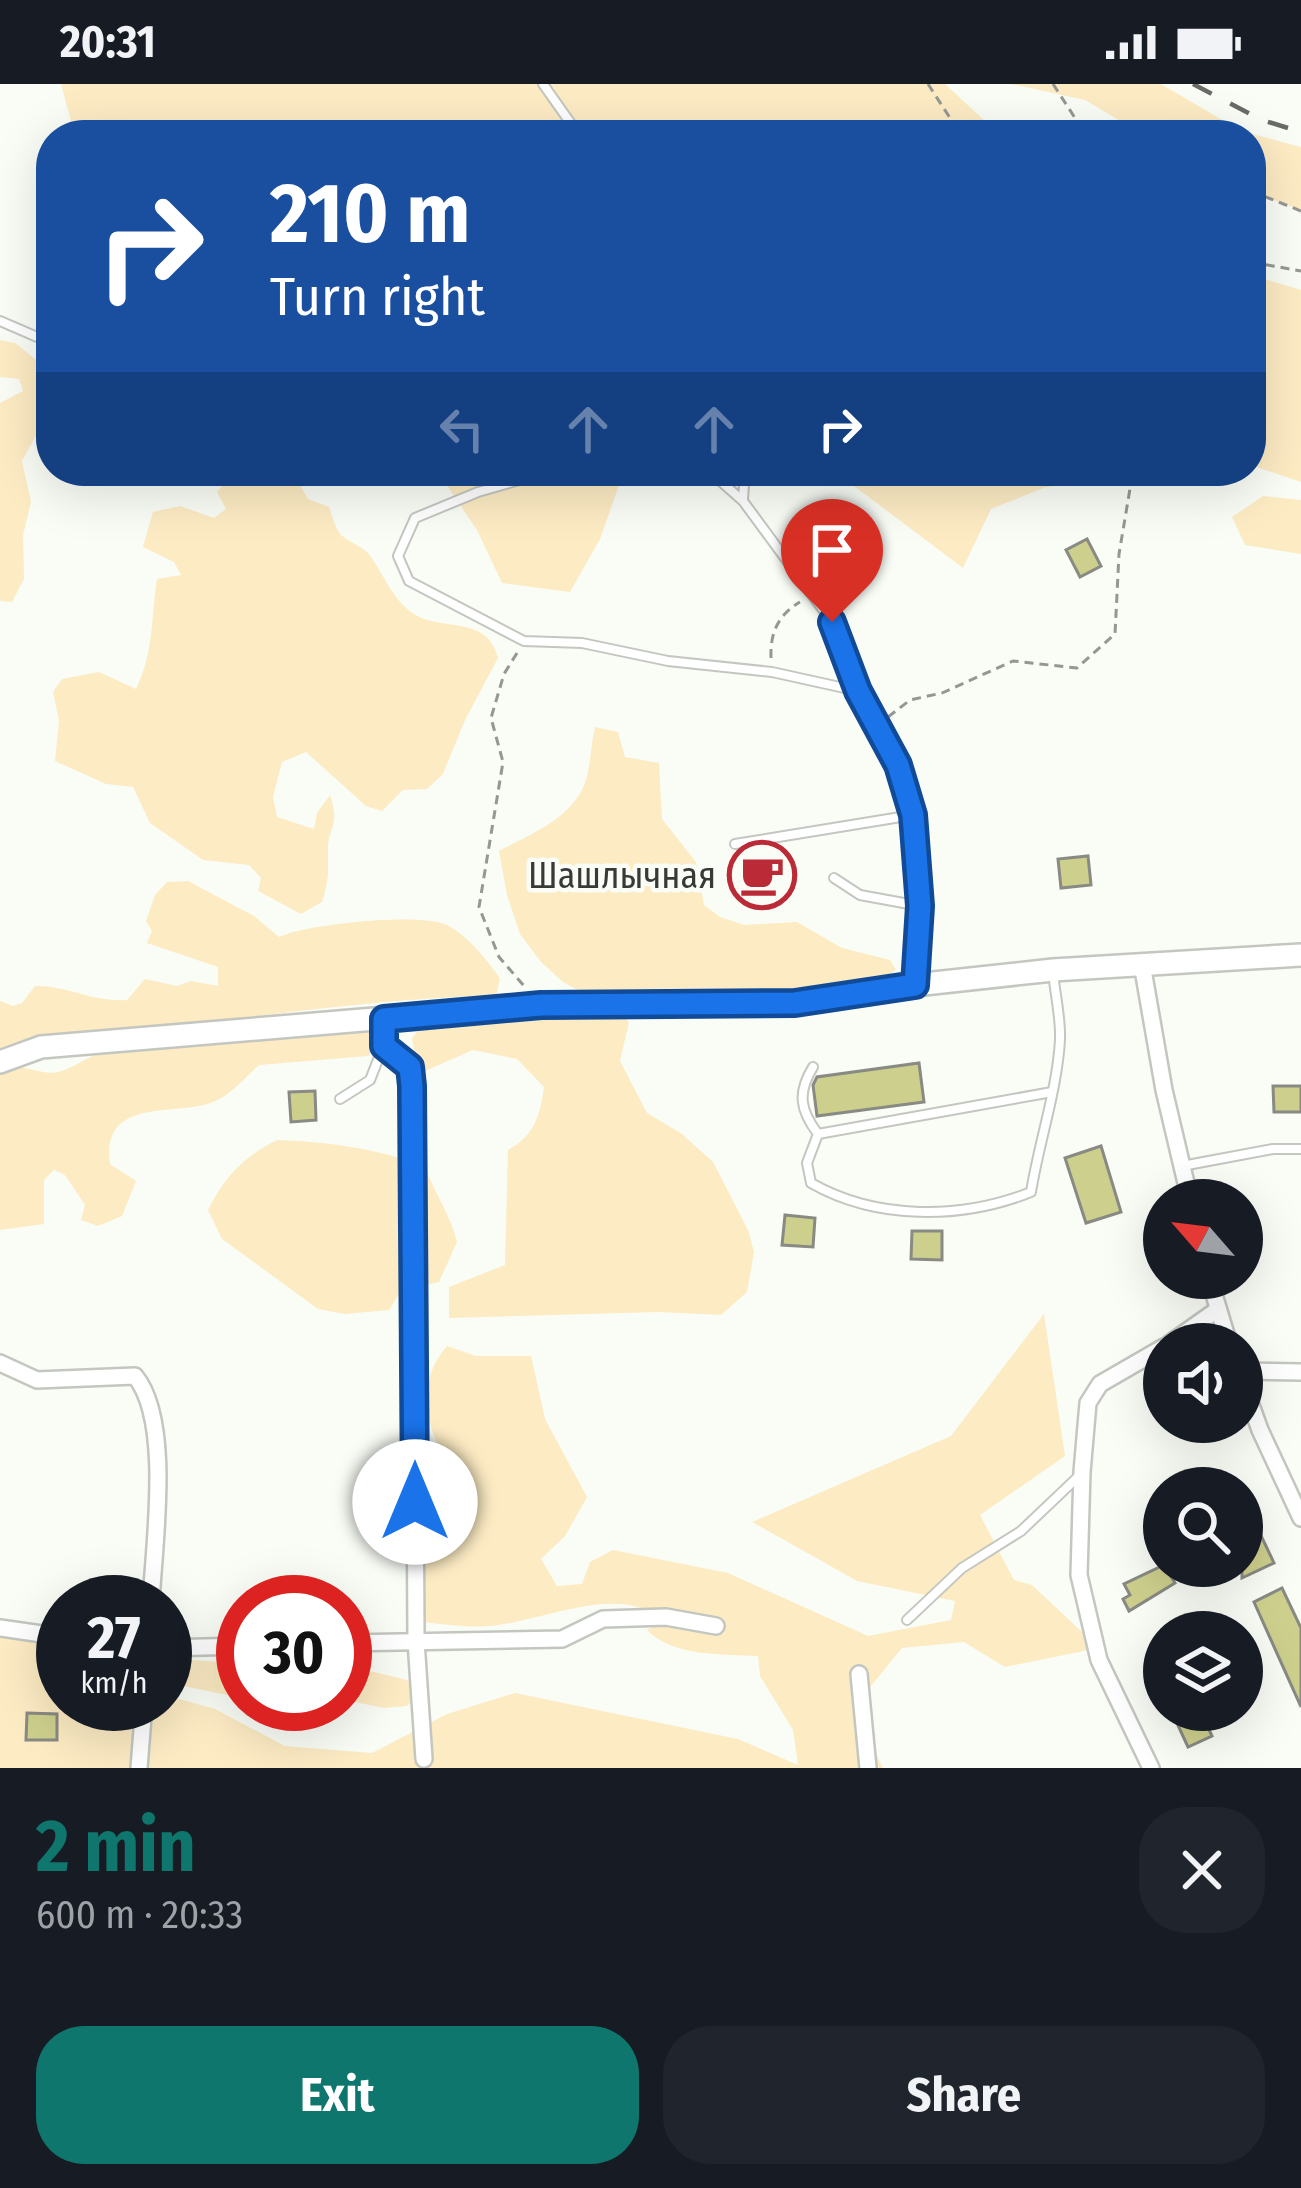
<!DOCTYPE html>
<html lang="en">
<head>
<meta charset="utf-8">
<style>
  :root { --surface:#171b24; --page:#20242c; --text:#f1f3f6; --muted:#9ea1a6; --accent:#0f766e }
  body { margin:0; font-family:"Fira Sans Condensed",sans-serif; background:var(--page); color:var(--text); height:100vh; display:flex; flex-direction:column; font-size:45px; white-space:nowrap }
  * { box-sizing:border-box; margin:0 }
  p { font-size:39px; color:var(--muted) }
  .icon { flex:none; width:66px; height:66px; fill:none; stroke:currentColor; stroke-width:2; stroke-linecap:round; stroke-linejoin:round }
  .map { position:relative; height:1684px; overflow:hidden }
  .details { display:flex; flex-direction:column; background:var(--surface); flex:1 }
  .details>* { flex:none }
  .banner { position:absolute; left:36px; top:36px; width:1230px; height:366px; border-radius:48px; box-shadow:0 12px 48px #0002; background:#1a4fa0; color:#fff; overflow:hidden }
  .needle { width:78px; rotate:298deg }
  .fabs { position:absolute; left:1143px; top:1095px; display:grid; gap:24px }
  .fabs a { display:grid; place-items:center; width:120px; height:120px; border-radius:50%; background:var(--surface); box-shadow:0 12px 48px #0002; font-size:60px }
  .speed { position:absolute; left:36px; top:1491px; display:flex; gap:24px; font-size:60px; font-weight:700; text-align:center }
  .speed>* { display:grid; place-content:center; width:156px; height:156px; border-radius:50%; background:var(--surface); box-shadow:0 12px 48px #0002; line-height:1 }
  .speed small { font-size:30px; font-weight:400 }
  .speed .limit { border:18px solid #d22; background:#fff; color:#111 }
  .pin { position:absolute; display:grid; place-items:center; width:102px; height:102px; color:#fff; margin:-123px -51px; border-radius:50% 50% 50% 0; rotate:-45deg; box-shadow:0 0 12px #0007 }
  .pin .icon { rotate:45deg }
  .me { position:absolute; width:132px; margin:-66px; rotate:0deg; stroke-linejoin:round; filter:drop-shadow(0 0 9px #0008) }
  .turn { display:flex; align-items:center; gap:42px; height:252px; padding:0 36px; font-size:54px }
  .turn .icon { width:156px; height:156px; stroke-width:2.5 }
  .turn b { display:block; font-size:84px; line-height:102px }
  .lanes { display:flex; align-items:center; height:114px; padding:0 36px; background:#0003; justify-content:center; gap:60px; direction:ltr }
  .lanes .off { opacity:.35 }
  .round { display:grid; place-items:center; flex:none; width:126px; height:126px; border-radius:48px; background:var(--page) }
  .overview { display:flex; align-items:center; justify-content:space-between; height:204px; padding:0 36px }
  h1 { font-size:72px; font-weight:700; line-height:90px; color:var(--accent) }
  .primary-button { display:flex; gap:24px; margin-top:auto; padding:24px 36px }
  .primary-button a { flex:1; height:138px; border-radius:48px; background:var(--accent); color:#fff; font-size:48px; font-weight:700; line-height:138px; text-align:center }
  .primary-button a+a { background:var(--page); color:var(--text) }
  .status { display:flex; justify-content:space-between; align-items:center; height:84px; padding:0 60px; background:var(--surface); direction:ltr }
  .status svg { height:33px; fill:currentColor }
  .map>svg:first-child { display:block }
  .green { fill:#fcebc3 }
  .building { fill:#cdd08c; stroke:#898a83; stroke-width:3 }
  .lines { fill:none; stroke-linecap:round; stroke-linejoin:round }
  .service-casing { stroke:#c3c7c0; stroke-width:12 }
  .minor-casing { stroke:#c3c7c0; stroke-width:20 }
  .secondary-casing { stroke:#c3c7c0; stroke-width:26 }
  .path { stroke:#949792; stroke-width:3; stroke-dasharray:9 6; stroke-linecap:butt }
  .service { stroke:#fff; stroke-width:8 }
  .minor { stroke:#fff; stroke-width:15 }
  .secondary { stroke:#fff; stroke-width:21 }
  .rail { stroke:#6a6b68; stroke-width:4.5; stroke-dasharray:21 21; stroke-linecap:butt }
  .route-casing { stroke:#114b97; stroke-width:30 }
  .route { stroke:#1a73e8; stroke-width:21 }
  .labels { text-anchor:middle; stroke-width:9; stroke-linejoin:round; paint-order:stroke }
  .poi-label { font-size:36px; fill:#393a38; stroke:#f9fdf6; text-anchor:end }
</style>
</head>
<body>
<div class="status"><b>20:31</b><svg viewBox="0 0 49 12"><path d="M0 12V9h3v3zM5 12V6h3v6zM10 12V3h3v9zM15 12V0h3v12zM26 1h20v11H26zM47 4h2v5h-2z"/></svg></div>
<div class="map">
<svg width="1301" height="1684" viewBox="0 0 1301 1684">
  <rect width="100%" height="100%" fill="#f9fdf6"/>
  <g class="green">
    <path d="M61,0H945L1000,51H81L71,37Z"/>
    <path d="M1011,0H1161L1241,47L1301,63V126L1251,108V51H1144L1085,16Z"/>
    <path d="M1251,191L1301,206V398L1251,381Z"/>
    <path d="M0,256L15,259L50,287L39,346L22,377L31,418L23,451L24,495L12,518L0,517V319L23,307L19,295L0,293Z"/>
    <path d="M234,387H312L298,398L308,415L329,423C332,431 335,443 340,450C349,459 364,462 371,473C383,490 393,515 411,528C439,549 487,529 498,574L465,636L443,690L427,705L403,706L382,727L366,722L306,668L282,678L273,713L277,733L314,745L317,729L330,711C341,745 327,741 328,769C328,790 329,796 322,818L301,830L258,807L261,794L249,781L203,776L150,739L133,703L106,700L55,677L59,637L53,608L62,595L99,588L136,605C154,569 151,533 157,495L181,491L174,478L143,463L153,428L180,422L214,434L226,425L217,408Z"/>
    <path d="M437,387H624L600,455L570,508L502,499L477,446Z"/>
    <path d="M806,387H1192L1176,392L1046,403L991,425L963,484L850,399Z"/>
    <path d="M1263,412L1301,416V470L1245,461L1232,433Z"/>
    <path d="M595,643L618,648L625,673L659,679L662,735L696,778L704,821L720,833L744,841L797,838L842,864L890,876L896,886L887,892L841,902L795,906L687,914L644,905L588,912L563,898L541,878L520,850L507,811L499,767C531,750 578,732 587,692C591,676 591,660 595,643Z"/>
    <path d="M188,797L254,832L279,853C305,840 421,828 447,841C468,852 486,875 500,894L496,912C367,914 238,936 109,951C70,955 39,954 0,966V917L13,922L22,919L35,902C71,902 90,918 127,916L145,895L177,902L191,897L218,902V883L147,859L152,847L146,837L155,811L167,798Z"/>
    <path d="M621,930L629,938L620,977L647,1029L682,1050L713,1078L748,1146L754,1168L747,1208L721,1231L658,1228L449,1234V1203L505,1181L508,1066C534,1052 540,1032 544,1003L517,975L473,966L425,987L415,973L412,954L425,938Z"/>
    <path d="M358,943L376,944L386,953L368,972L259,981C242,996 229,1014 207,1020C170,1031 101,1015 110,1080L136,1097L122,1132L98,1142L81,1136L85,1121L65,1091L54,1086L44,1096V1140L0,1146V986C22,976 37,992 58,988C72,985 87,973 102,968L252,954L322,952Z"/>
    <path d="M277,1056C328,1058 378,1064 425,1083C435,1110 450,1130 457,1158L439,1198L401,1207L389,1226L345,1230L318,1225L222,1155L208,1126C225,1092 243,1073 277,1056Z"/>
    <path d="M1044,1230L1065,1372L980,1431L1014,1496L1032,1501L1099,1564L1005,1583L964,1558L902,1564L853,1624L883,1684H0V1547L63,1554V1620H165V1611L215,1625L285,1662L372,1669L447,1630L515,1609L738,1655L798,1681L793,1646L760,1592L758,1572C723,1570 673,1573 647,1546L662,1536C618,1498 543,1538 489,1542C468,1544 444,1540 423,1538L410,1455L398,1425L396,1408L401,1399L412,1394L439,1397L472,1412C437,1370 404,1312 447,1262L476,1272H531L545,1335L587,1413L565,1452L541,1475L557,1502L582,1500L590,1478L613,1466L728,1489L868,1552L951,1536L955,1517L857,1497L752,1438L951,1352Z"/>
    <path d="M169,1574L243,1580L242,1614L178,1601L165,1594Z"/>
    <path d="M345,1581L407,1596L420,1607L407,1622L384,1624L345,1616Z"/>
  </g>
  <g class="building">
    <path d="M1087,455L1101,482L1080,493L1066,466Z"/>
    <path d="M780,769L784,809L744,813L740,773Z"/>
    <path d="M1088,772L1091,801L1061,804L1058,775Z"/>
    <path d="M919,979L924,1018L817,1032L813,1001L817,993Z"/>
    <path d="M1273,1002H1301V1028H1274Z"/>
    <path d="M315,1007L316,1036L291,1038L289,1008Z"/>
    <path d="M1101,1062L1121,1128L1086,1139L1065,1074Z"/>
    <path d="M785,1131L815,1134L813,1163L782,1161Z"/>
    <path d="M912,1147H942V1176L911,1175Z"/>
    <path d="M1256,1441L1274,1479L1242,1494V1447Z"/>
    <path d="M1164,1481L1175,1499L1129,1527L1123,1515L1130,1511L1124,1500Z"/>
    <path d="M1282,1504L1301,1544V1623L1254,1518Z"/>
    <path d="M1194,1626H1200L1212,1652L1188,1663L1175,1635Z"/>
    <path d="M27,1629L57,1630V1656H26Z"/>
  </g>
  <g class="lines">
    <g class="service-casing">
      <g id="service">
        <path d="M543,0L579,51"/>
        <path d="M0,237L51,259"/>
        <path d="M551,387L478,408L415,434L398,472L409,497L524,557L582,559L668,577L772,588L858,607"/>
        <path d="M709,387L743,417L832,538L858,607L898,681L913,731L920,822L915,899"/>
        <path d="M743,415L745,387"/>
        <path d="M735,760L913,731"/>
        <path d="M834,794L860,811L920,822"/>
        <path d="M813,983C797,1009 800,1026 818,1050L807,1079L811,1099C876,1136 961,1136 1031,1108C1039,1058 1057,1007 1060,956C1061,934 1055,910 1053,888"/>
        <path d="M340,1015L370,996L383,963"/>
        <path d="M818,1050L1052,1008"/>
        <path d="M1182,1082L1273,1065H1301"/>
        <path d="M907,1536L962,1484L1021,1447L1081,1390"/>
      </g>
    </g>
    <g class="minor-casing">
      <g id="minor">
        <path d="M1142,880L1164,1006L1190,1116"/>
        <path d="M384,935V961L409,983L413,1002L416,1557L424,1675"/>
        <path d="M1209,1194L1229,1260"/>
        <path d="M1169,1260L1217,1226"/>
        <path d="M0,1279L37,1296L135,1292C172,1337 154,1459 151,1518"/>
        <path d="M1242,1287L1301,1288"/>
        <path d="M1242,1296L1260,1346L1301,1434"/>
        <path d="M0,1544L63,1553"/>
        <path d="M345,1559L562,1555L603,1535L666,1533L716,1542"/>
        <path d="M165,1564L243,1562"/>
        <path d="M859,1590L868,1684"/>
        <path d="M139,1684L144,1620"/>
        <path d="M1151,1684L1099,1576L1079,1491L1082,1388L1088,1319L1100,1300L1164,1263"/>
      </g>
    </g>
    <g class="secondary-casing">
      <path id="secondary" d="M0,978L41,963L541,921L795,919L915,901L1053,886L1301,871"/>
    </g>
    <g class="path">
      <path d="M928,0L952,37L970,51"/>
      <path d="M1053,0L1086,51"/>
      <path d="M1251,107L1301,127"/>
      <path d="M1251,178L1301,187"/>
      <path d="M517,569L504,590L491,634L503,678L479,823L499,873L525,903"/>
      <path d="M771,574C770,549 778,531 800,518"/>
      <path d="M888,633L910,616L942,609L1013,577L1077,584L1115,550L1119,470L1133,387"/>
    </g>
    <use href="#service" class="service"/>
    <use href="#minor" class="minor"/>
    <use href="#secondary" class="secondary"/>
    <path class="rail" d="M1193,0L1262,36L1301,48"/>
  </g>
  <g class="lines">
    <g class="route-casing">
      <path id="route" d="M415,1418L412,1002L410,983L384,962V935L541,921L795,919L915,901L920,822L913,731L898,681L858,607L832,538"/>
    </g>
    <use href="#route" class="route"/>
  </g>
  <defs>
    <g id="cafe-ring" transform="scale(3.45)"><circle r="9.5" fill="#f9fdf6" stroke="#ba2a37" stroke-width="1.5"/><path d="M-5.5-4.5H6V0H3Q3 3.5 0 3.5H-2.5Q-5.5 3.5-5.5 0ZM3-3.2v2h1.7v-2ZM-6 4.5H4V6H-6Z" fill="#ba2a37"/></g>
  </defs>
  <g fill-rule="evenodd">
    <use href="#cafe-ring" x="762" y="791"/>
  </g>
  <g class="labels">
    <g class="poi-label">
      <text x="716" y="804">Шашлычная</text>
    </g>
  </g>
</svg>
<div class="fabs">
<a><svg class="needle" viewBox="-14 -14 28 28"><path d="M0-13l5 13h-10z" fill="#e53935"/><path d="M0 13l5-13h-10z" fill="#9ea1a6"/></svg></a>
<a><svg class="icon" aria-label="sound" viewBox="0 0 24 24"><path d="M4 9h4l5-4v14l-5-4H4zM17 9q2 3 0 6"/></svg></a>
<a><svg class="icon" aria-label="search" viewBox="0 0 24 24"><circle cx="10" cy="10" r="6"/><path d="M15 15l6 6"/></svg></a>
<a><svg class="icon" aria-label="layers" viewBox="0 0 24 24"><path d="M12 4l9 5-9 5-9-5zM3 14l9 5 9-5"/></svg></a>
</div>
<div class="speed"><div>27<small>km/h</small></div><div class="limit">30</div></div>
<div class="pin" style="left:832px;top:538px;background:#d93025"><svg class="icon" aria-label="arrive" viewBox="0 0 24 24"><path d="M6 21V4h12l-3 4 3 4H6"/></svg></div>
<svg class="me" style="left:415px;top:1418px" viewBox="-20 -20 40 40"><circle r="19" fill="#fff"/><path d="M0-13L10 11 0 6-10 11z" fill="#1a73e8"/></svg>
<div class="banner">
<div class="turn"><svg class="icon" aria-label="right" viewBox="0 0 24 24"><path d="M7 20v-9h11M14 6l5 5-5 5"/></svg><div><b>210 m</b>Turn right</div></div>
<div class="lanes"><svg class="icon off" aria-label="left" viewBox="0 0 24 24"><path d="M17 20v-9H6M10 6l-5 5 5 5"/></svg><svg class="icon off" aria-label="ahead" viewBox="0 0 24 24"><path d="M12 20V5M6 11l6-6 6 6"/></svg><svg class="icon off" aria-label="ahead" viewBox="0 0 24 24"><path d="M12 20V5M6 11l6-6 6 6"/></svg><svg class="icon" aria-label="right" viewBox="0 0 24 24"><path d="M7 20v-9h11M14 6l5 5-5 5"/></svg></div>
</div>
</div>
<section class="details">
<div class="overview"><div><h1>2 min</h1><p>600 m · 20:33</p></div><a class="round"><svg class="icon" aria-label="close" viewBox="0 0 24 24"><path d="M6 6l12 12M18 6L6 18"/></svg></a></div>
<div class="primary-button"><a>Exit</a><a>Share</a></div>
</section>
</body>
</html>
